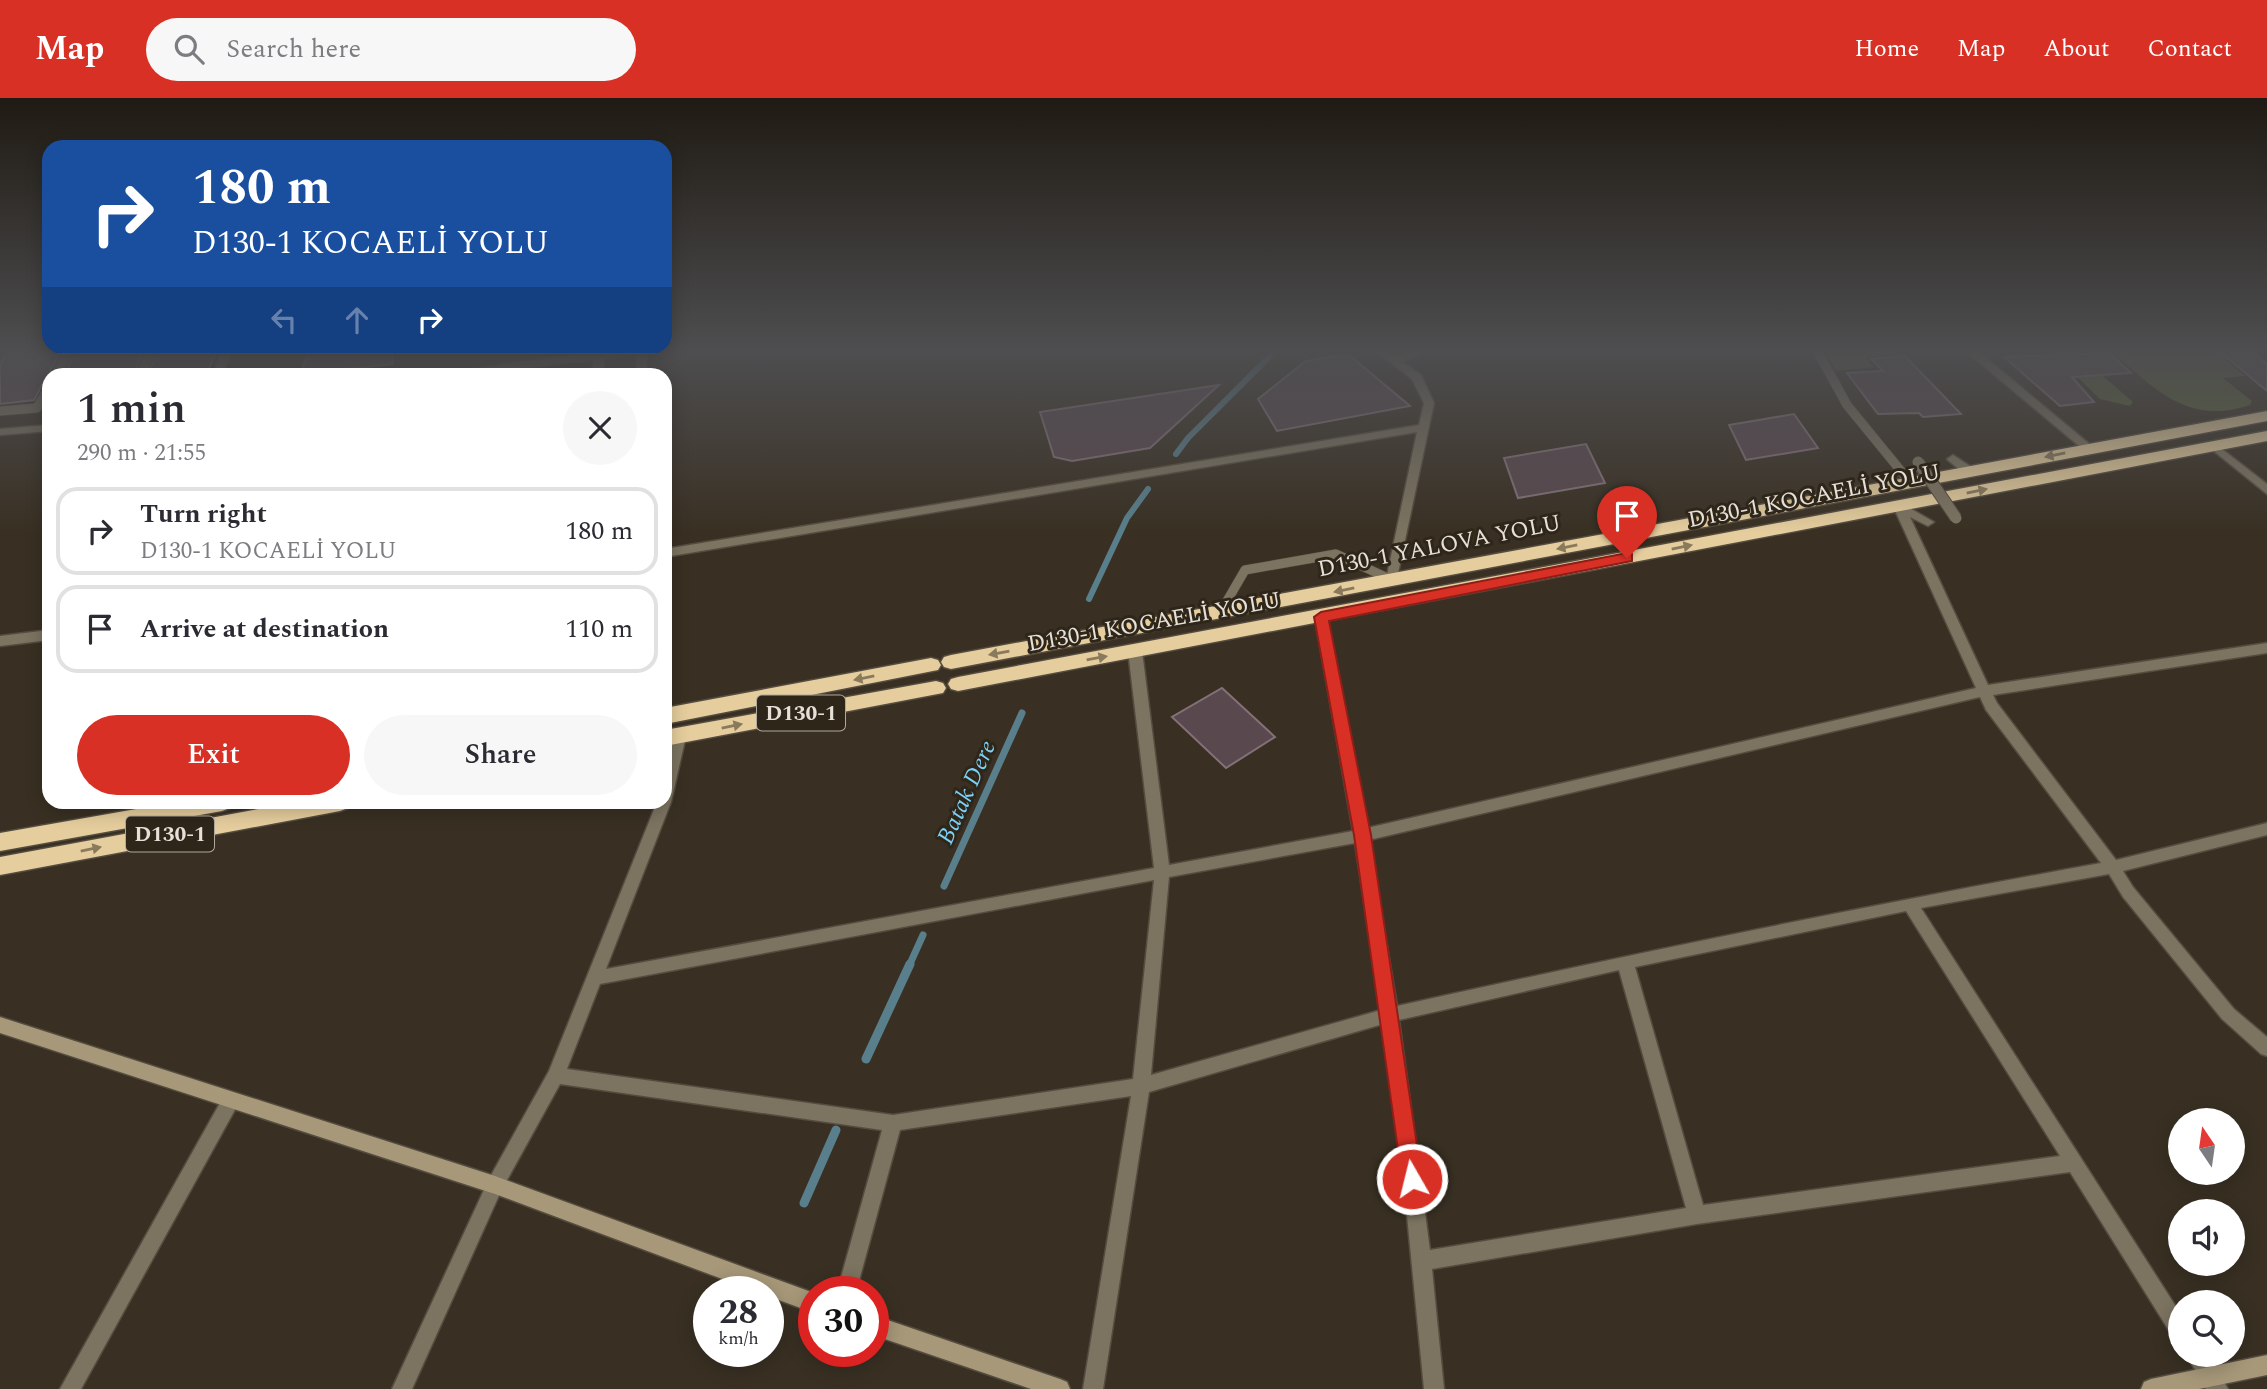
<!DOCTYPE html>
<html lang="en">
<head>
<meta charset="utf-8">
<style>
  :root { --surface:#fff; --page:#f7f7f7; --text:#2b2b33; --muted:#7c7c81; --line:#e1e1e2; --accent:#d93025 }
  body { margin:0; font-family:Spectral,serif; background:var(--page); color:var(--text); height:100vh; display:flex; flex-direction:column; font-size:26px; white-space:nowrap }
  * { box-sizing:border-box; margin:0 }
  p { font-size:23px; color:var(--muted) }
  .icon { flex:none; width:38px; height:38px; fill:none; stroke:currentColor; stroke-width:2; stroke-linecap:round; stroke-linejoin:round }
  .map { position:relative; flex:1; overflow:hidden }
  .side { position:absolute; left:42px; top:270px; width:630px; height:441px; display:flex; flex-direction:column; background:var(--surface); border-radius:21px; box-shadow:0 4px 18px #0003 }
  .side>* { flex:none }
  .banner { position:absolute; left:42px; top:42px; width:630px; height:214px; border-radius:21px; box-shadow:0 4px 18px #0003; background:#1a4fa0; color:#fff; overflow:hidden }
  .needle { width:46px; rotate:347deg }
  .controls { position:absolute; left:2168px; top:1010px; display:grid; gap:14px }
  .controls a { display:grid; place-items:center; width:77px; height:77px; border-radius:50%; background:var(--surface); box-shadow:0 4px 18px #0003; font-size:35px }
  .speed { position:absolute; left:693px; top:1178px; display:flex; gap:14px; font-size:35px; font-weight:700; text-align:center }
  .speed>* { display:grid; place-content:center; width:91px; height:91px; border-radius:50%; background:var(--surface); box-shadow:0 4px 18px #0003; line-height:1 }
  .speed small { font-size:18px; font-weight:400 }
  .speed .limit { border:10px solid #d22; background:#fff; color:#111 }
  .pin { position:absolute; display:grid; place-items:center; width:60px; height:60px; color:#fff; margin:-72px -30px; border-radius:50% 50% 50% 0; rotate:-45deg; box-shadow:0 0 7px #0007 }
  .pin .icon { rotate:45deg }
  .me { position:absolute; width:77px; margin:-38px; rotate:352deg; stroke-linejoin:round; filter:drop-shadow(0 0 5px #0008) }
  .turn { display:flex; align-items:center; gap:24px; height:147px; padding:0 35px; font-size:32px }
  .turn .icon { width:91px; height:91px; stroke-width:2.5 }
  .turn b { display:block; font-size:49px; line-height:60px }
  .lanes { display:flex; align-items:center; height:66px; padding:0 35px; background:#0003; justify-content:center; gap:35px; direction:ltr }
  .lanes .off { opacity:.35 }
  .round { display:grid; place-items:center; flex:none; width:74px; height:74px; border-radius:37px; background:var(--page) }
  .headline { display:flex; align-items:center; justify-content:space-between; height:119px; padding:0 35px }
  h1 { font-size:42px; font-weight:600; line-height:52px }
  .primary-button { display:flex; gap:14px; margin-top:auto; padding:14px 35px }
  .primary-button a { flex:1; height:80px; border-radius:42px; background:var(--accent); color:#fff; font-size:28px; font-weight:600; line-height:80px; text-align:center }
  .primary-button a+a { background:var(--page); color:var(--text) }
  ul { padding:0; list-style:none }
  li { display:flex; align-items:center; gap:21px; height:88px; margin:0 14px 10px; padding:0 21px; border:4px solid var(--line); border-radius:21px }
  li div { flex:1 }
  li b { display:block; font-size:26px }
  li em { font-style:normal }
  header { display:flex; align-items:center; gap:42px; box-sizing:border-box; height:98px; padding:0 35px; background:var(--accent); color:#fff }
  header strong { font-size:33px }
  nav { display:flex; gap:38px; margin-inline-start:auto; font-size:24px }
  .search { width:490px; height:63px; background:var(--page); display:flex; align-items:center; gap:18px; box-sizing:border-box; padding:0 24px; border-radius:38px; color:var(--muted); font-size:26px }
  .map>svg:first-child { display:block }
  .forest { fill:#596335 }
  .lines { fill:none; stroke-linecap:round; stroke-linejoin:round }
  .stream-far2 { stroke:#597f8c; stroke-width:6 }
  .stream-far1 { stroke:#597f8c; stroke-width:7 }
  .stream { stroke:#597f8c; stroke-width:9 }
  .building { fill:#59484e; stroke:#837178; stroke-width:2 }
  .lane-casing { stroke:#554c40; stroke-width:10 }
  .street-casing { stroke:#554c40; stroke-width:3 }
  .secondary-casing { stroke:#554c40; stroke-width:3 }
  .highway-casing { stroke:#554c40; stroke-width:3 }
  .lane { stroke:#7c7360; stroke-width:9 }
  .street { fill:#7c7360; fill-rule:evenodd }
  .secondary { fill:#a79879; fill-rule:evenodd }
  .highway { fill:#e5cd9d; fill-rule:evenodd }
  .street-bridge-casing { stroke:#554c40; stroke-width:13; stroke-linecap:butt }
  .street-bridge { stroke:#7c7360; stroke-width:11 }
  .oneway { fill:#8a7a5c }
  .route { fill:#d93025; stroke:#8d1f18; stroke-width:2 }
  .labels { text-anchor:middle; stroke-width:6; stroke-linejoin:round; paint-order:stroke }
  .shield { fill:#2f261a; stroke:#afa89f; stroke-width:2 }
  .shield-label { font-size:21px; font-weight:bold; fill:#e6e0d8 }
  .street-label { font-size:23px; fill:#e6e0d8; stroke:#2f261a }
  .water-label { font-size:24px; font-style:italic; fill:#7bd1f6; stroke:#2f261a }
</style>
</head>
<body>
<header>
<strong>Map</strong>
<div class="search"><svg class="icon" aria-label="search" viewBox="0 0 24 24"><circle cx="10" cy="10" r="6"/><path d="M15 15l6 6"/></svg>Search here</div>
<nav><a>Home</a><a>Map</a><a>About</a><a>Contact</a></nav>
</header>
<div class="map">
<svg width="2267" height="1291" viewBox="0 0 2267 1291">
  <rect width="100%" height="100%" fill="#393023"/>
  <g class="forest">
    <path d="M1827,254H1900V255L1866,259L1873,269L1835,273Z"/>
    <path d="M2052,254H2082L2076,255L2133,304L2130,308L2100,301Z"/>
    <path d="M2112,254H2216L2245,278L2223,280L2252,303L2250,307C2188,328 2155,291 2112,254Z"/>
  </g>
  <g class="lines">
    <g class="stream-far2">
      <path d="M1176,356L1188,340L1274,254"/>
      <path d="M1089,501L1127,420L1148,391"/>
    </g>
    <g class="stream-far1">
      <path d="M944,788L1022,615"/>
      <path d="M909,868L923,837"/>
    </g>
    <g class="stream">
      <path d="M866,961L910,866"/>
      <path d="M804,1105L836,1032"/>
    </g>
  </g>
  <g class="building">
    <path d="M8,254H61L50,273L49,282L43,285L34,302L0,306V266Z"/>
    <path d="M76,254H143L134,276H64Z"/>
    <path d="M158,254H216L207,276H148Z"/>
    <path d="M309,254H392L393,266L300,276Z"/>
    <path d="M2220,254H2253L2267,266V293Z"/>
    <path d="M2109,255L2131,275L2072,279L2094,304L2060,308L2004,259Z"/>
    <path d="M1348,256L1410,308L1277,333L1258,301L1306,263Z"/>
    <path d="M1904,257L1961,316L1923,319L1919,315L1878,316L1847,275L1883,273L1871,261Z"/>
    <path d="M1219,287L1150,350L1072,363L1054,359L1040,314Z"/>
    <path d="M1794,316L1818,350L1746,362L1729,327Z"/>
    <path d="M1586,346L1605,385L1518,400L1504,360Z"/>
    <path d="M1222,590L1275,639L1226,670L1172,619Z"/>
  </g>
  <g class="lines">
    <g class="lane-casing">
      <g id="lane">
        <path d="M1818,254L1847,307L1910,384"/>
        <path d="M56,276L69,254"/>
        <path d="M141,276L151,254"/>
        <path d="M0,313L37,310L49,289"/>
        <path d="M1220,515L1245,472L1336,456L1392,482"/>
      </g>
    </g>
    <g class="street-casing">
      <g id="street">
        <path d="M221,254H231L223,276H213Z"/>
        <path d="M594,254H647L646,276H636L637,256L604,261L603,276H593V262L477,276H451L456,273Z"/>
        <path d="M1377,254H1389L1396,259L1407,254H1422L1402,264L1421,277L1434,305L1396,485H1388L1386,482L1417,334L665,459V451L1419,327L1424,305L1412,281Z"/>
        <path d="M1967,254H1979L2093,349V353H2085Z"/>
        <path d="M49,327V333L0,337V331Z"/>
        <path d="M2214,345L2267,386V396L2210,350V346Z"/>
        <path d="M1953,357L1973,370V376H1965L1949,363L1947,361Z"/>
        <path d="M1899,404L1934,424L1928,428L1910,419L1988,587L2267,545V555L1993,597L1997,605L2116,762L2267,725V737L2123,773L2133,789L2234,911L2267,939V958L2261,956L2222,921L2123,799L2109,776L1921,810L2180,1215V1242L2173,1239L2070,1074L1697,1126L1432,1171L1444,1291H1424L1405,1097L1383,926L1149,994L1103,1291H1083L1131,998L900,1032L856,1194H837L882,1032L560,986L501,1093L412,1291H392L489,1081L549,973L657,704H665V669L674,634L679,633L686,638L671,704L606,871L1154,770L1128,553L1135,548L1142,553L1169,767L1353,733L1315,519L1321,515L1327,519L1367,730L1976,590L1893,408ZM1980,599L1986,612L2101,765C1865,808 1631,856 1397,908L1369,742ZM1355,745L1381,912L1151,977L1169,779ZM1154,782L1133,981L893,1017L567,971L600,886ZM1906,813L2060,1058L1703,1107L1635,869ZM1619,872L1686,1110L1430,1152L1399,922Z"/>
        <path d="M49,532V542L0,548V538Z"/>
        <path d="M231,994L237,996L240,1002L237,1008L81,1291H60L225,996Z"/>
        <path d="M2186,1256H2208L2228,1291H2206Z"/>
      </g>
    </g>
    <g class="secondary-casing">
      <g id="secondary">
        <path d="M0,919L495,1078L814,1195V1215L768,1198V1194H757L495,1096L0,935Z"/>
        <path d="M873,1217L1060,1281L1067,1284L1070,1291H1031L873,1237Z"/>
        <path d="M2267,1257V1277L2199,1291H2141L2144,1284L2151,1281Z"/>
      </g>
    </g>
    <g class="highway-casing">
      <g id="highway">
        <path d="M2267,313V323L951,571L944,569L941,564L944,559L951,557Z"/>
        <path d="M2267,333V343L958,593L951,591L948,586L951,581L958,579Z"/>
        <path d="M931,560L938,562L941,567L938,572L665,626V610Z"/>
        <path d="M936,583L943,585L946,590L943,595L665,648V632Z"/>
        <path d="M176,704H233L230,710L222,713L0,753V735Z"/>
        <path d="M296,704H351L348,710L340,713L0,777V759Z"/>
      </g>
    </g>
    <use href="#lane" class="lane"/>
    <use href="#street" class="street"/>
    <use href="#secondary" class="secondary"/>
    <use href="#highway" class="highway"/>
    <g class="street-bridge-casing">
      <path id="street-bridge" d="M1918,364L1956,420"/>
    </g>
    <use href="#street-bridge" class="street-bridge"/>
  </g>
  <defs><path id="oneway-solid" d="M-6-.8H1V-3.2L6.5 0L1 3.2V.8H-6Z" transform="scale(1.75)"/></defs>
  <g class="oneway">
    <use href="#oneway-solid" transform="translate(2055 357) rotate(169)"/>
    <use href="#oneway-solid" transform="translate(1977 393) rotate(-11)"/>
    <use href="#oneway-solid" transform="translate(1567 449) rotate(169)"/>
    <use href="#oneway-solid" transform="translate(1682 449) rotate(-11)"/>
    <use href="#oneway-solid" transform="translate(1344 492) rotate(168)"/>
    <use href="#oneway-solid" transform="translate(999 555) rotate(170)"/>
    <use href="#oneway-solid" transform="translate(1097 560) rotate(-10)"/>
    <use href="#oneway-solid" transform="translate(864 580) rotate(169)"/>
    <use href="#oneway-solid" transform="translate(732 628) rotate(-11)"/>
    <use href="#oneway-solid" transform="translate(91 751) rotate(-11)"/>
  </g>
  <linearGradient id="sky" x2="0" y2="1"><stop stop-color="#1f1a13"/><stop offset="0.58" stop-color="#4e4e50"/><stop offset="1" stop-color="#4e4e50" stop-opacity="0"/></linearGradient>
  <rect width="2267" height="435" fill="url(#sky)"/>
  <path class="route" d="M1627,455L1632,456V463L1329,523L1371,737L1422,1081L1419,1088L1412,1091L1405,1088L1402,1081L1354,737L1314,519L1321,514Z"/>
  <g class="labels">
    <g class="shield">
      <rect x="757" y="597.5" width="88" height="35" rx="5"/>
      <rect x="126" y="718.5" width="88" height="35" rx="5"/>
    </g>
    <g class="shield-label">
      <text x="801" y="622">D130-1</text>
      <text x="170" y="743">D130-1</text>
    </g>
    <g class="street-label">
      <text transform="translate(1814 397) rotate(-11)" y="8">D130-1 KOCAELİ YOLU</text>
      <text transform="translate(1439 447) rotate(-11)" y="8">D130-1 YALOVA YOLU</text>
      <text transform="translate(1154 523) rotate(-10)" y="8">D130-1 KOCAELİ YOLU</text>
    </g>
    <g class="water-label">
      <text transform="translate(966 694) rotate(-66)" y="8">Batak Dere</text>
    </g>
  </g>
</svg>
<div class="controls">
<a><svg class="needle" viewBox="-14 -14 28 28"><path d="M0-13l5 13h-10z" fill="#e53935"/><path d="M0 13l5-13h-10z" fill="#7c7c81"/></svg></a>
<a><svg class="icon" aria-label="sound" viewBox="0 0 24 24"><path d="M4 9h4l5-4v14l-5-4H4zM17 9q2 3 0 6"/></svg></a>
<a><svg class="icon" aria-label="search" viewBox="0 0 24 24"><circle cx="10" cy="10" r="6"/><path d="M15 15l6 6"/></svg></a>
</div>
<div class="speed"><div>28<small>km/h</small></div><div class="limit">30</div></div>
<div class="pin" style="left:1627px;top:460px;background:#d93025"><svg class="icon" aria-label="arrive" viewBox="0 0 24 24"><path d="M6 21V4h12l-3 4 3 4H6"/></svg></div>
<svg class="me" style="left:1412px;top:1081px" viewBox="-20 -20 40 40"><circle r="17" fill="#d93025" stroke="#fff" stroke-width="3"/><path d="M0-11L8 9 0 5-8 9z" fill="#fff"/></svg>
<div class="banner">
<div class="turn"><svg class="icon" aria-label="right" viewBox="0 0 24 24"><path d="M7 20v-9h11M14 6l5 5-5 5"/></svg><div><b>180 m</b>D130-1 KOCAELİ YOLU</div></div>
<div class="lanes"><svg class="icon off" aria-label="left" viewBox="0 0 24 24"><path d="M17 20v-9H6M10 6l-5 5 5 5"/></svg><svg class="icon off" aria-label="ahead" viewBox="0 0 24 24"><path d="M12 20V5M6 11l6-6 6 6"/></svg><svg class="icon" aria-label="right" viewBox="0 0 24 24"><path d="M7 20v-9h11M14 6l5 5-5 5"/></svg></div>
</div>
<section class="side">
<div class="headline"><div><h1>1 min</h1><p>290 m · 21:55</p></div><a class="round"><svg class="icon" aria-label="close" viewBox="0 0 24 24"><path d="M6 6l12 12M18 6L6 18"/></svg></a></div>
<ul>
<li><svg class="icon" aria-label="right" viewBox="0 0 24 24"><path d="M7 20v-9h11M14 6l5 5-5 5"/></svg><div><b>Turn right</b><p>D130-1 KOCAELİ YOLU</p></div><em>180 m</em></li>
<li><svg class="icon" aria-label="arrive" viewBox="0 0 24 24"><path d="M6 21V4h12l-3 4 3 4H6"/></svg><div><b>Arrive at destination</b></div><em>110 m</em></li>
</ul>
<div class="primary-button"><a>Exit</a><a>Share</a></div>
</section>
</div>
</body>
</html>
